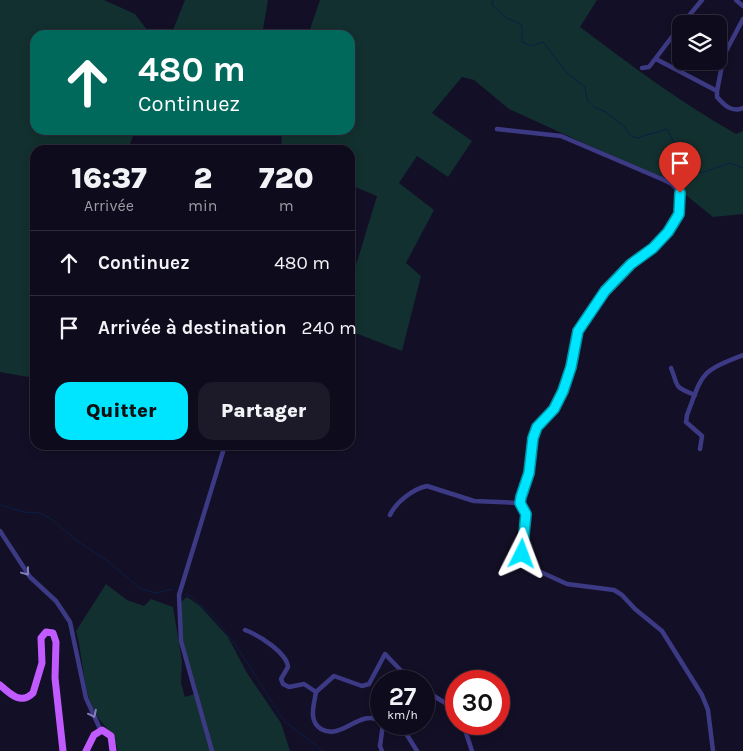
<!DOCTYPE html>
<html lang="fr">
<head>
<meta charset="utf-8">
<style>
  :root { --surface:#0e0b1c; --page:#1c1929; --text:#f1f3f6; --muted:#9b9ba3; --line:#2e2b3b; --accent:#00e5ff }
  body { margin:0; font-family:Karla,sans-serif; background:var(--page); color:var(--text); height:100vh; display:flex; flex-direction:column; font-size:19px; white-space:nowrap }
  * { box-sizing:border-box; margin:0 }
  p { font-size:16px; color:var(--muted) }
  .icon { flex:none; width:28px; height:28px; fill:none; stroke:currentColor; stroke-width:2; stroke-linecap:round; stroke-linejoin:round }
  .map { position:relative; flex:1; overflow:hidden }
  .panel { position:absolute; left:30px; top:145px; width:325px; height:305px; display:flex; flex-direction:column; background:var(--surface); border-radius:15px; box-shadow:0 2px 8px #0003,0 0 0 1px var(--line) }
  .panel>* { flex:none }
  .guide { position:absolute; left:30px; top:30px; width:325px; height:105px; border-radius:15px; box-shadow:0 2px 8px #0003,0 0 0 1px var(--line); background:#00695c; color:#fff; overflow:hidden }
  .fabs { position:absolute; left:672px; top:15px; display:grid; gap:10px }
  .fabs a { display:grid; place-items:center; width:55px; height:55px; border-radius:10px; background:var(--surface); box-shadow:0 2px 8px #0003,0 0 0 1px var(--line); font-size:25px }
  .speed { position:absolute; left:370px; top:670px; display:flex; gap:10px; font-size:25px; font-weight:700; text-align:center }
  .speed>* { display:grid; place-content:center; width:65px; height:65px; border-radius:50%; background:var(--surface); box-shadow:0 2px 8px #0003,0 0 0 1px var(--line); line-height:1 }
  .speed small { font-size:12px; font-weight:400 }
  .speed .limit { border:8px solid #d22; background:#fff; color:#111 }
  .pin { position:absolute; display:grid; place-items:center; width:42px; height:42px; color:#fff; margin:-51px -21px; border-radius:50% 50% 50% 0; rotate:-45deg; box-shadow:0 0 5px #0007 }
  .pin .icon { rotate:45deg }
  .me { position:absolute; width:55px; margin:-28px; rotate:3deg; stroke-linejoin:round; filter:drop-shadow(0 0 4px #0008) }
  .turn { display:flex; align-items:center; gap:18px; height:105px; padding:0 25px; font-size:22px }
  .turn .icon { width:65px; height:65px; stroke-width:2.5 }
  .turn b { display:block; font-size:35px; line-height:42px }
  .eta { display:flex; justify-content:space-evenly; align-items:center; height:85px; text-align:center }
  .eta b { font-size:30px; font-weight:800; line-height:35px }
  .action { display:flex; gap:10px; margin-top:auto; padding:10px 25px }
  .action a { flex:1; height:58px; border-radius:15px; background:var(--accent); color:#111; font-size:20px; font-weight:800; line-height:58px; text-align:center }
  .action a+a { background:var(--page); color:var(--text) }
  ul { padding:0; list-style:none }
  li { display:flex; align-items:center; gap:15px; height:65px; padding:0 25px; border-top:1px solid var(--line) }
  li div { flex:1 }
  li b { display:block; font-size:19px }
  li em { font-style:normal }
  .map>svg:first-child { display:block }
  .green { fill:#12302f }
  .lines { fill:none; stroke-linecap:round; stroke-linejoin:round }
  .stream { stroke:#0a1f44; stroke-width:1 }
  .minor { stroke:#3d3a85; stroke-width:4.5 }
  .primary { stroke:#c25bff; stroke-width:7 }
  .oneway { stroke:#837fbc }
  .route-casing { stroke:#0095a6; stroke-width:12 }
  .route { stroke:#00e5ff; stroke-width:9 }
</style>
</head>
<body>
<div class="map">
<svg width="743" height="751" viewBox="0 0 743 751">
  <rect width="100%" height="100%" fill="#130f26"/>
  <g class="green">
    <path d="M0,0H104L135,14L151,35H35V130H135L128,150H35V369L28,377L0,372Z"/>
    <path d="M185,0H268L262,35H171Z"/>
    <path d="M320,0H597L580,27C631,65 681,103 736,134L743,131V214L713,217L671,183L509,109L474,80L462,77L432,113L472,141L448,177L417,156L399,183L434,210L406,263L421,276L402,351L350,331V285L377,196L350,185V150H281L282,130H350V35H308Z"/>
    <path d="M106,584L127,600L144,606L151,599L173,607L182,661L181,683L185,697L198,693C190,664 175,631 182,601L187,597L200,606L228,637L247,673L281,723L290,751H118C113,727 101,728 92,706C82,682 83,656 76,631Z"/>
  </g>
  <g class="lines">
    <g class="stream">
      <path d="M493,0L492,5L507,18L522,25V42L531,46L543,42L566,72L585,87L587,100L594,107L604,111L624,126L631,136L637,138L667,129L673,141L681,145L695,160L701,173L730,163L743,168"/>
      <path d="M0,505L24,512L40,513L53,520L77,541L105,559L141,589L156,593L173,589"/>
      <path d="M185,594L192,597L215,619L237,647L284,721L323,751"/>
    </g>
    <g class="minor">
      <path d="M736,0L743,6"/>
      <path d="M743,19L724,55L717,91V97C724,105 732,113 743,108"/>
      <path d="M682,24L702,0"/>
      <path d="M656,59L717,91"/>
      <path d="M642,68L649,67L681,25"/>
      <path d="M497,129L561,136L664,180L672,184L680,193L679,214L668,231L653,248L631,264L605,291L578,331L568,378L563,391L554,409L540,423L533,437L529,473L521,497L520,503L526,514L522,555L526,563L532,568L567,584L614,590L622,595L635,609L662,631L702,695L708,710L713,751"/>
      <path d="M671,368C679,387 672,386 695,395"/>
      <path d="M700,449L702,436L686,422L687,415C703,373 699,372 743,355"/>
      <path d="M390,515C396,502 413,489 427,486L474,501L520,503"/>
      <path d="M0,531L30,577L56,601L70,622L86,698L101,731"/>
      <path d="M245,630C259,635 287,653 288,667L281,679L283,684L289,687L304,684L316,692"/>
      <path d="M424,690L447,704L456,713"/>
      <path d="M381,721C360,708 342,741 321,729C308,721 314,705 316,692L334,676L362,686L369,684L385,654L411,681"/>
      <path d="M463,724L472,751"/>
      <path d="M407,735L417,751"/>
      <path d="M212,751L181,641L179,595L225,445"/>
      <path d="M382,751L380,746L383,724"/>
    </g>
    <g class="primary">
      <path d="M0,685C10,694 21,705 33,693L42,663L41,638L46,632L53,633L56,642L55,678L63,751"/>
      <path d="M86,751L94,735L102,730L111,736L113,751"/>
    </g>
  </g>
  <defs><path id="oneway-chevron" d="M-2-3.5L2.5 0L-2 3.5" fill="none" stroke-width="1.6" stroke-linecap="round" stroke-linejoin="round" transform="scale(1.25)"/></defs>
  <g class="oneway">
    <use href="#oneway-chevron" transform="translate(26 572) rotate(53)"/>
    <use href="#oneway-chevron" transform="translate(93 714) rotate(64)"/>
  </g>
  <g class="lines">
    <g class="route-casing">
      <path id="route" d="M522,554L526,514L520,503L521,497L529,473L533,438L537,427L554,409L563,391L571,367L578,331L605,291L631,264L653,248L668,232L679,214L680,193"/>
    </g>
    <use href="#route" class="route"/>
  </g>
</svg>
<div class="fabs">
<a><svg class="icon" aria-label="layers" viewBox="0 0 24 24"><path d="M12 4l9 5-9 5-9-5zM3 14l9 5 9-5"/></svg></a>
</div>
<div class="speed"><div>27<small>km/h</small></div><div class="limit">30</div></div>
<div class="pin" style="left:680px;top:193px;background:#d93025"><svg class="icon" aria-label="arrive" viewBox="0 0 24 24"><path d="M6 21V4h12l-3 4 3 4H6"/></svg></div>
<svg class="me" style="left:522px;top:554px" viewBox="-20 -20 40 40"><path d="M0-17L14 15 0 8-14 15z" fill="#00e5ff" stroke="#fff" stroke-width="4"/></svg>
<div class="guide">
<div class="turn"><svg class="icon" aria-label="ahead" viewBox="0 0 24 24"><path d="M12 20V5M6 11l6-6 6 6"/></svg><div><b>480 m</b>Continuez</div></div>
</div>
<section class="panel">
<div class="eta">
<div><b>16:37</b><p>Arrivée</p></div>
<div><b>2</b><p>min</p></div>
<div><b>720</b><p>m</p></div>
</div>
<ul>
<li><svg class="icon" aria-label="ahead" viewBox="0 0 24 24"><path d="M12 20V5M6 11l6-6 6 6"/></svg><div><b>Continuez</b></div><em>480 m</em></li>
<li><svg class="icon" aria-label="arrive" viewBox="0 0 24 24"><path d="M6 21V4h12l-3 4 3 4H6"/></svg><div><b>Arrivée à destination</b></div><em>240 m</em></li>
</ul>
<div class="action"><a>Quitter</a><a>Partager</a></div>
</section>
</div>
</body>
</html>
